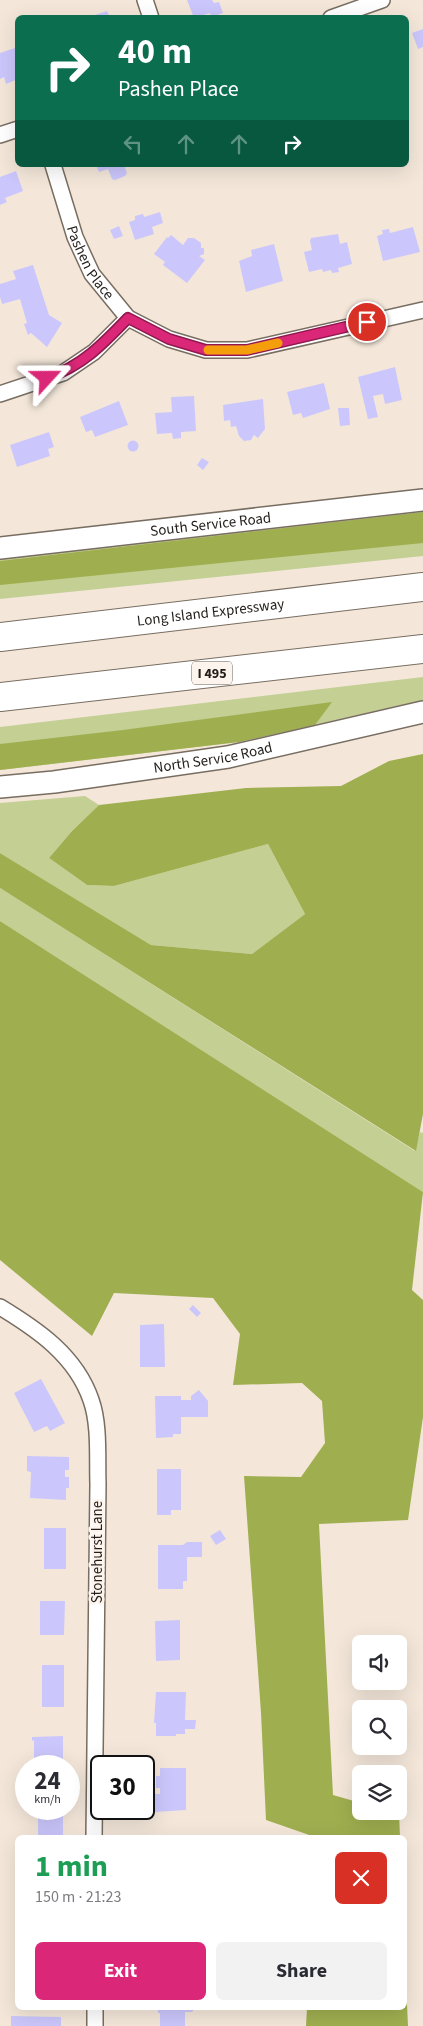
<!DOCTYPE html>
<html lang="en">
<head>
<meta charset="utf-8">
<style>
  :root { --surface:#fff; --page:#f2f2f3; --text:#2b2b33; --muted:#7c7c81; --accent:#db2777 }
  body { margin:0; font-family:"Source Sans 3",sans-serif; background:var(--page); color:var(--text); height:100vh; display:flex; flex-direction:column; font-size:19px; white-space:nowrap }
  * { box-sizing:border-box; margin:0 }
  p { font-size:16px; color:var(--muted) }
  .icon { flex:none; width:28px; height:28px; fill:none; stroke:currentColor; stroke-width:2; stroke-linecap:round; stroke-linejoin:round }
  .map { position:relative; flex:1; overflow:hidden }
  .details { position:absolute; left:15px; top:1835px; width:392px; height:175px; display:flex; flex-direction:column; background:var(--surface); border-radius:8px; box-shadow:0 5px 20px #0002 }
  .details>* { flex:none }
  .top-card { position:absolute; left:15px; top:15px; width:394px; height:152px; border-radius:8px; box-shadow:0 5px 20px #0002; background:#0b6e4f; color:#fff; overflow:hidden }
  .buttons { position:absolute; left:352px; top:1635px; display:grid; gap:10px }
  .buttons a { display:grid; place-items:center; width:55px; height:55px; border-radius:8px; background:var(--surface); box-shadow:0 5px 20px #0002; font-size:25px }
  .speed { position:absolute; left:15px; top:1755px; display:flex; gap:10px; font-size:25px; font-weight:700; text-align:center }
  .speed>* { display:grid; place-content:center; width:65px; height:65px; border-radius:50%; background:var(--surface); box-shadow:0 5px 20px #0002; line-height:1 }
  .speed small { font-size:12px; font-weight:400 }
  .speed .limit { border:2px solid #111; border-radius:8px; background:#fff; color:#111 }
  .pin { position:absolute; display:grid; place-items:center; width:42px; height:42px; color:#fff; margin:-21px; border:2px solid #fff; border-radius:50%; box-shadow:0 1px 5px #0007 }
  .me { position:absolute; width:55px; margin:-28px; rotate:66deg; stroke-linejoin:round; filter:drop-shadow(0 0 4px #0008) }
  .turn { display:flex; align-items:center; gap:18px; height:105px; padding:0 20px; font-size:22px }
  .turn .icon { width:65px; height:65px; stroke-width:2.5 }
  .turn b { display:block; font-size:35px; line-height:42px }
  .lanes { display:flex; align-items:center; height:48px; padding:0 20px; background:#0003; justify-content:center; gap:25px; direction:ltr }
  .lanes .off { opacity:.35 }
  .round { display:grid; place-items:center; flex:none; width:52px; height:52px; border-radius:8px; background:var(--page) }
  .head { display:flex; align-items:center; justify-content:space-between; height:85px; padding:0 20px }
  h1 { font-size:30px; font-weight:700; line-height:38px; color:#1e9e55 }
  .primary-button { display:flex; gap:10px; margin-top:auto; padding:10px 20px }
  .primary-button a { flex:1; height:58px; border-radius:8px; background:var(--accent); color:#fff; font-size:20px; font-weight:700; line-height:58px; text-align:center }
  .primary-button a+a { background:var(--page); color:var(--text) }
  .map>svg:first-child { display:block }
  .green { fill:#c3cf93 }
  .forest { fill:#9faf4f }
  .building { fill:#cbc7fc }
  .lines { fill:none; stroke-linecap:round; stroke-linejoin:round }
  .minor-casing { stroke:#786d61; stroke-width:18 }
  .secondary-casing { stroke:#786d61; stroke-width:24 }
  .motorway-casing { stroke:#786d61; stroke-width:30 }
  .minor { stroke:#fff; stroke-width:15 }
  .secondary { stroke:#fff; stroke-width:21 }
  .motorway { stroke:#fff; stroke-width:28 }
  .route-casing { stroke:#8e194d; stroke-width:12 }
  .route { stroke:#db2777; stroke-width:9 }
  .slow { stroke:#f59e0b; stroke-width:9 }
  .labels { text-anchor:middle; stroke-width:5; stroke-linejoin:round; paint-order:stroke }
  .shield { fill:#fdf5ed; stroke:#645e59; stroke-width:1 }
  .shield-label { font-size:14px; font-weight:bold; fill:#221d19 }
  .street-label { font-size:15px; fill:#221d19; stroke:#fdf5ed }
</style>
</head>
<body>
<div class="map">
<svg width="423" height="2026" viewBox="0 0 423 2026">
  <rect width="100%" height="100%" fill="#f4e7da"/>
  <g class="green">
    <path d="M423,512V556L0,599V559Z"/>
    <path d="M423,677V700L239,742L0,770V727Z"/>
    <path d="M85,796L99,805L72,831L49,858L87,885L114,886L268,844L305,914L252,954L151,945L0,853V803Z"/>
    <path d="M0,888L415,1151L420,1132L423,1133V1192L0,921Z"/>
  </g>
  <g class="forest">
    <path d="M423,512V543L0,585V561Z"/>
    <path d="M332,702L315,725L239,742L0,770V744L123,730Z"/>
    <path d="M423,754V1114L416,1151L0,888V853L151,945L252,954L305,914L268,844L114,886L87,885L49,858L72,831L99,805L246,788L341,786L389,761Z"/>
    <path d="M0,921L423,1192L412,1290L423,1300V1417L408,1520L319,1524L333,1795L361,1803V1811L399,1812L400,1837H315L266,1820L261,1713L244,1476L301,1477L325,1443L322,1401L302,1383L233,1385L240,1334L213,1298L114,1293L92,1336L0,1260Z"/>
    <path d="M405,1961L408,2026H306L307,2008H405Z"/>
  </g>
  <g class="building">
    <path d="M187,0H212L214,3L219,2L223,13L211,17L210,13L194,18Z"/>
    <path d="M107,11L110,18H89V17Z"/>
    <path d="M423,29V47L418,49L412,33Z"/>
    <path d="M18,47V79L6,84L4,77L0,79V53Z"/>
    <path d="M96,165H124L127,173L125,176L115,180L112,179L108,169L99,172Z"/>
    <path d="M16,171L23,191L5,198L7,202L0,205V177Z"/>
    <path d="M160,212L163,223L152,227L154,234L135,240L129,222L135,220V216L143,214L144,217Z"/>
    <path d="M119,226L123,236L114,239L110,230Z"/>
    <path d="M413,227L420,252L383,261L377,236L383,234L382,230L389,229L390,233Z"/>
    <path d="M338,234L340,244L347,242L352,264L338,268L339,272L332,273L331,270L323,272L322,269L309,272L304,252L312,250L310,241L311,238Z"/>
    <path d="M171,235L183,245L188,238H194L201,243V248H204V254L199,256L205,260L187,283L163,265L165,262L154,254L167,237L168,238Z"/>
    <path d="M274,244L283,281L246,292L239,261L252,256L251,250Z"/>
    <path d="M33,265L49,315L62,323L47,347L31,333L28,335L24,324L27,323L20,299L2,304L0,297V284L16,279L13,271Z"/>
    <path d="M395,367L402,400L385,404L383,394L373,396L378,417L368,419L358,377Z"/>
    <path d="M324,383L330,409L303,418L301,413L293,415L287,392Z"/>
    <path d="M194,396L196,431L181,432V438L173,439L172,433L157,434L155,413L172,412L171,397Z"/>
    <path d="M263,399L265,429L258,438L254,435L251,440L244,441L239,436L236,426L231,427L230,420L224,421L223,405Z"/>
    <path d="M119,401L128,425L95,437L92,430L86,432L80,417Z"/>
    <path d="M338,408H349L350,425L340,426Z"/>
    <path d="M49,432L54,447L48,449L50,456L17,467L10,445Z"/>
    <circle cx="133" cy="446" r="5.5"/>
    <path d="M202,458L209,462L203,470L197,465Z"/>
    <path d="M193,1305L201,1313L197,1317L189,1309Z"/>
    <path d="M164,1324L165,1367H140V1325Z"/>
    <path d="M41,1379L65,1423L50,1431L47,1426L34,1432L14,1393Z"/>
    <path d="M199,1390L208,1401V1417H181V1434H173V1437L156,1438L155,1396H181V1400H191V1396Z"/>
    <path d="M27,1456L69,1457V1470H65V1477H69V1488H66V1500L30,1498L31,1472L27,1471Z"/>
    <path d="M157,1469H181V1510H171V1515H157Z"/>
    <rect x="44" y="1528" width="22" height="41"/>
    <path d="M220,1530L226,1539L216,1545L210,1536Z"/>
    <path d="M187,1542H202V1557H187V1581H183V1589H158V1545H183Z"/>
    <path d="M40,1601H65L64,1635H40Z"/>
    <path d="M180,1620V1660L156,1661L155,1621Z"/>
    <rect x="42" y="1665" width="22" height="42"/>
    <path d="M156,1692H186L185,1720H196L195,1729H185V1734H176V1736H156V1723H154Z"/>
    <path d="M63,1736V1766H38V1760H34V1740L32,1741V1737Z"/>
    <path d="M160,1768H186V1810L154,1812V1794H160V1788H156V1776H160Z"/>
    <rect x="38" y="1809" width="25" height="29"/>
    <path d="M158,2008H195L192,2012H185V2026H160V2013H158Z"/>
    <path d="M11,2016L61,2017V2026H11Z"/>
  </g>
  <g class="lines">
    <g class="minor-casing">
      <g id="minor">
        <path d="M145,0L151,18"/>
        <path d="M331,18L382,0"/>
        <path d="M0,135L18,129"/>
        <path id="s1" d="M53,165L75,237L92,274L128,318L169,339L206,350H247L423,310"/>
        <path d="M0,394L63,373L94,352L128,318"/>
        <path d="M0,1307C38,1330 76,1356 91,1400C100,1425 97,1459 98,1484L94,1838"/>
        <path d="M95,2026V2008"/>
      </g>
    </g>
    <g class="secondary-casing">
      <g id="secondary">
        <path id="s2" d="M0,548L423,500"/>
        <path id="s3" d="M0,787L54,782L228,757L423,712"/>
      </g>
    </g>
    <g class="motorway-casing">
      <g id="motorway">
        <path id="s4" d="M0,637L423,587"/>
        <path d="M0,697L423,649"/>
      </g>
    </g>
    <use href="#minor" class="minor"/>
    <use href="#secondary" class="secondary"/>
    <use href="#motorway" class="motorway"/>
  </g>
  <g class="lines">
    <g class="route-casing">
      <path id="route" d="M47,378C82,366 103,344 128,318L169,339L206,350H247L367,322"/>
    </g>
    <use href="#route" class="route"/>
    <path class="slow" d="M208,350H247L278,343"/>
  </g>
  <g class="labels">
    <rect class="shield" x="192" y="661.5" width="40" height="23" rx="4"/>
    <g class="shield-label">
      <text x="212" y="678">I 495</text>
    </g>
    <g class="street-label">
      <text dy="5" stroke="none"><textPath href="#s1" startOffset="105">Pashen Place</textPath></text>
      <text dy="5" stroke="none"><textPath href="#s2" startOffset="212">South Service Road</textPath></text>
      <text dy="5" stroke="none"><textPath href="#s4" startOffset="212">Long Island Expressway</textPath></text>
      <text dy="5" stroke="none"><textPath href="#s3" startOffset="215">North Service Road</textPath></text>
      <text transform="translate(97 1552) rotate(-90)" y="5">Stonehurst Lane</text>
    </g>
  </g>
</svg>
<div class="buttons">
<a><svg class="icon" aria-label="sound" viewBox="0 0 24 24"><path d="M4 9h4l5-4v14l-5-4H4zM17 9q2 3 0 6"/></svg></a>
<a><svg class="icon" aria-label="search" viewBox="0 0 24 24"><circle cx="10" cy="10" r="6"/><path d="M15 15l6 6"/></svg></a>
<a><svg class="icon" aria-label="layers" viewBox="0 0 24 24"><path d="M12 4l9 5-9 5-9-5zM3 14l9 5 9-5"/></svg></a>
</div>
<div class="speed"><div>24<small>km/h</small></div><div class="limit">30</div></div>
<div class="pin" style="left:367px;top:322px;background:#d93025"><svg class="icon" aria-label="arrive" viewBox="0 0 24 24"><path d="M6 21V4h12l-3 4 3 4H6"/></svg></div>
<svg class="me" style="left:47px;top:378px" viewBox="-20 -20 40 40"><path d="M0-17L14 15 0 8-14 15z" fill="#db2777" stroke="#fff" stroke-width="4"/></svg>
<div class="top-card">
<div class="turn"><svg class="icon" aria-label="right" viewBox="0 0 24 24"><path d="M7 20v-9h11M14 6l5 5-5 5"/></svg><div><b>40 m</b>Pashen Place</div></div>
<div class="lanes"><svg class="icon off" aria-label="left" viewBox="0 0 24 24"><path d="M17 20v-9H6M10 6l-5 5 5 5"/></svg><svg class="icon off" aria-label="ahead" viewBox="0 0 24 24"><path d="M12 20V5M6 11l6-6 6 6"/></svg><svg class="icon off" aria-label="ahead" viewBox="0 0 24 24"><path d="M12 20V5M6 11l6-6 6 6"/></svg><svg class="icon" aria-label="right" viewBox="0 0 24 24"><path d="M7 20v-9h11M14 6l5 5-5 5"/></svg></div>
</div>
<section class="details">
<div class="head"><div><h1>1 min</h1><p>150 m · 21:23</p></div><a class="round" style="background:#d93025;color:#fff"><svg class="icon" aria-label="close" viewBox="0 0 24 24"><path d="M6 6l12 12M18 6L6 18"/></svg></a></div>
<div class="primary-button"><a>Exit</a><a>Share</a></div>
</section>
</div>
</body>
</html>
